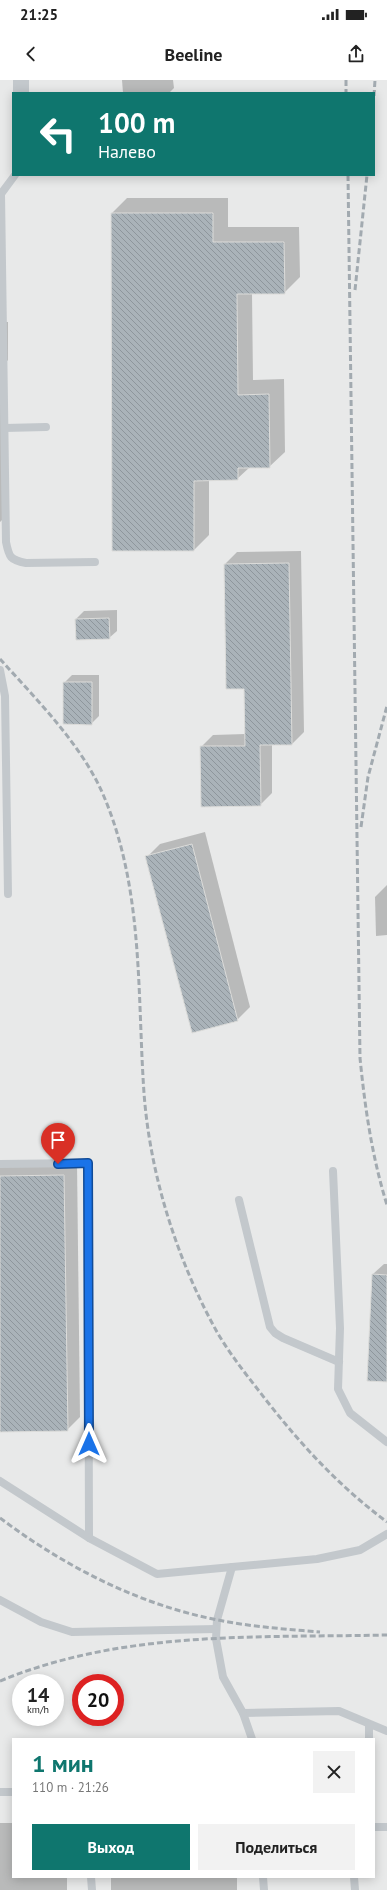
<!DOCTYPE html>
<html lang="ru">
<head>
<meta charset="utf-8">
<style>
  :root { --surface:#fff; --page:#f2f2f2; --text:#222; --muted:#767676; --accent:#0f766e }
  body { margin:0; font-family:"PT Sans",sans-serif; background:var(--page); color:var(--text); height:100vh; display:flex; flex-direction:column; font-size:15px; white-space:nowrap }
  * { box-sizing:border-box; margin:0 }
  p { font-size:13px; color:var(--muted) }
  .icon { flex:none; width:22px; height:22px; fill:none; stroke:currentColor; stroke-width:2; stroke-linecap:round; stroke-linejoin:round }
  .map { position:relative; flex:1; overflow:hidden }
  .sheet { position:absolute; left:12px; top:1658px; width:363px; height:140px; display:flex; flex-direction:column; background:var(--surface); border-radius:0px; box-shadow:0 2px 10px #0003 }
  .sheet>* { flex:none }
  .banner { position:absolute; left:12px; top:12px; width:363px; height:84px; border-radius:0px; box-shadow:0 2px 10px #0003; background:#0f766e; color:#fff; overflow:hidden }
  .speed { position:absolute; left:12px; top:1594px; display:flex; gap:8px; font-size:20px; font-weight:700; text-align:center }
  .speed>* { display:grid; place-content:center; width:52px; height:52px; border-radius:50%; background:var(--surface); box-shadow:0 2px 10px #0003; line-height:1 }
  .speed small { font-size:10px; font-weight:400 }
  .speed .limit { border:6px solid #d22; background:#fff; color:#111 }
  .pin { position:absolute; display:grid; place-items:center; width:34px; height:34px; color:#fff; margin:-41px -17px; border-radius:50% 50% 50% 0; rotate:-45deg; box-shadow:0 0 4px #0007 }
  .pin .icon { rotate:45deg }
  .me { position:absolute; width:44px; margin:-22px; rotate:0deg; stroke-linejoin:round; filter:drop-shadow(0 0 3px #0008) }
  .turn { display:flex; align-items:center; gap:14px; height:84px; padding:0 20px; font-size:18px }
  .turn .icon { width:52px; height:52px; stroke-width:2.5 }
  .turn b { display:block; font-size:28px; line-height:34px }
  .round { display:grid; place-items:center; flex:none; width:42px; height:42px; border-radius:0px; background:var(--page) }
  .summary { display:flex; align-items:center; justify-content:space-between; height:68px; padding:0 20px }
  h1 { font-size:24px; font-weight:800; line-height:30px; color:var(--accent) }
  .button { display:flex; gap:8px; margin-top:auto; padding:8px 20px }
  .button a { flex:1; height:46px; border-radius:0px; background:var(--accent); color:#fff; font-size:16px; font-weight:800; line-height:46px; text-align:center }
  .button a+a { background:var(--page); color:var(--text) }
  .status { display:flex; justify-content:space-between; align-items:center; height:28px; padding:0 20px; background:var(--surface); direction:ltr }
  .status svg { height:11px; fill:currentColor }
  header { display:flex; justify-content:space-between; align-items:center; height:52px; padding:0 20px; background:var(--surface); font-size:18px; font-weight:800 }
  .map>svg:first-child { display:block }
  .built { fill:#e8e9e9; fill-rule:evenodd }
  .shadow { fill:#0003 }
  .building { fill:url(#building-back-hatch); stroke:#dcdcda }
  .lines { fill:none; stroke-linecap:round; stroke-linejoin:round }
  .lane { stroke:#c3c8cc; stroke-width:8 }
  .street { stroke:#c3c8cc; stroke-width:16 }
  .rail { stroke:#a2aab0; stroke-width:3; stroke-dasharray:6 3; stroke-linecap:butt }
  .route-casing { stroke:#114b97; stroke-width:10 }
  .route { stroke:#1a73e8; stroke-width:7 }
</style>
</head>
<body>
<div class="status"><b>21:25</b><svg viewBox="0 0 49 12"><path d="M0 12V9h3v3zM5 12V6h3v6zM10 12V3h3v9zM15 12V0h3v12zM26 1h20v11H26zM47 4h2v5h-2z"/></svg></div>
<header><svg class="icon" aria-label="back" viewBox="0 0 24 24"><path d="M15 5l-7 7 7 7"/></svg>Beeline<svg class="icon" aria-label="share" viewBox="0 0 24 24"><path d="M12 15V3M7 8l5-5 5 5M5 13v7h14v-7"/></svg></header>
<div class="map">
<svg width="387" height="1810" viewBox="0 0 387 1810">
  <defs>
    <pattern id="building-back-hatch" width="6" height="6" patternUnits="userSpaceOnUse"><rect width="6" height="6" fill="#aab3b9"/><path d="M-1 5l2 2M0 0l6 6M5-1l2 2" fill="none" stroke="#8e969c"/></pattern>
  </defs>
  <rect width="100%" height="100%" fill="#fafaf8"/>
  <path class="built" d="M0,0H387V1810H0ZM13,13H374V95H13ZM21,1603H55V1637H21ZM81,1603H115V1637H81ZM13,1659H374V1797H13Z"/>
  <g class="shadow">
    <path d="M122,0H173L174,8L169,13H123Z"/>
    <path d="M127,118H228V147H299L300,197L284,213H252L253,300L284,299L285,372L269,387H250L237,399H209V455L194,470L112,133Z"/>
    <path d="M0,242H8V280L3,286L5,437L0,442Z"/>
    <path d="M301,471L304,652L292,664H272V713L260,725L201,667L213,655L245,654V608L225,484L237,472Z"/>
    <path d="M117,530V551L109,558L77,559L76,539L84,531Z"/>
    <path d="M72,595H99V636L91,644L64,603Z"/>
    <path d="M205,752L250,927L237,940L147,777L160,764Z"/>
    <path d="M387,805V855L376,856L375,817Z"/>
    <path d="M77,1082L80,1337L67,1350L0,1351V1083Z"/>
    <path d="M384,1184H387V1301L373,1194Z"/>
    <path d="M0,1743H13V1797H67V1810H0Z"/>
    <rect x="111" y="1797" width="126" height="13"/>
  </g>
  <g class="building">
    <path d="M111,133H213V162H284L285,214H237L238,315L269,314L270,388H238V400L194,401V471H112Z"/>
    <path d="M289,483L292,665H260L261,726L201,727L200,666H245L244,609H226L224,484Z"/>
    <path d="M109,538L110,559L76,560L75,539Z"/>
    <path d="M63,602H92V645L63,644Z"/>
    <path d="M192,764L238,941L192,953L145,776Z"/>
    <path d="M64,1095L68,1351L0,1352V1096Z"/>
    <path d="M372,1194L387,1195V1302L367,1301Z"/>
  </g>
  <g class="lines">
    <g class="lane">
      <path d="M15,95L1,114L6,462C9,477 10,480 26,483L95,482"/>
      <path d="M5,348L46,347"/>
      <path d="M0,590L5,616L8,814"/>
      <path d="M0,1084L88,1083L89,1458L157,1494L317,1479L360,1470L387,1454"/>
      <path d="M333,1091L340,1248L338,1309L350,1333L387,1362"/>
      <path d="M239,1120L270,1247L275,1253L283,1258L339,1282"/>
      <path d="M0,1401L89,1458"/>
      <path d="M232,1487L217,1540L216,1559L223,1597L243,1633L339,1631L387,1651"/>
      <path d="M0,1520L41,1542L72,1552L216,1549"/>
      <path d="M243,1633L252,1659"/>
      <path d="M369,1645V1659"/>
      <path d="M0,1712H13"/>
      <path d="M374,1747H387"/>
      <path d="M91,1797L92,1810"/>
      <path d="M263,1797L264,1810"/>
      <path d="M354,1797L355,1810"/>
    </g>
    <path class="street" d="M21,0V13"/>
    <g class="rail">
      <path d="M346,0V13"/>
      <path d="M374,16L375,0"/>
      <path d="M348,95L360,978C365,1028 372,1077 387,1125"/>
      <path d="M355,210L367,95"/>
      <path d="M0,579C36,619 80,663 102,712C144,807 137,912 144,1013C150,1095 177,1180 217,1252C231,1276 249,1298 266,1320C303,1367 339,1406 387,1442"/>
      <path d="M361,747L368,697L387,626"/>
      <path d="M0,1438C64,1486 139,1525 218,1540C252,1547 286,1549 320,1552"/>
      <path d="M0,1601C124,1550 255,1558 387,1555"/>
    </g>
  </g>
  <g class="lines">
    <g class="route-casing">
      <path id="route" d="M58,1084L88,1083L89,1364"/>
    </g>
    <use href="#route" class="route"/>
  </g>
</svg>
<div class="speed"><div>14<small>km/h</small></div><div class="limit">20</div></div>
<div class="pin" style="left:58px;top:1084px;background:#d93025"><svg class="icon" aria-label="arrive" viewBox="0 0 24 24"><path d="M6 21V4h12l-3 4 3 4H6"/></svg></div>
<svg class="me" style="left:89px;top:1364px" viewBox="-20 -20 40 40"><path d="M0-17L14 15 0 8-14 15z" fill="#1a73e8" stroke="#fff" stroke-width="4"/></svg>
<div class="banner">
<div class="turn"><svg class="icon" aria-label="left" viewBox="0 0 24 24"><path d="M17 20v-9H6M10 6l-5 5 5 5"/></svg><div><b>100 m</b>Налево</div></div>
</div>
<section class="sheet">
<div class="summary"><div><h1>1 мин</h1><p>110 m · 21:26</p></div><a class="round"><svg class="icon" aria-label="close" viewBox="0 0 24 24"><path d="M6 6l12 12M18 6L6 18"/></svg></a></div>
<div class="button"><a>Выход</a><a>Поделиться</a></div>
</section>
</div>
</body>
</html>
